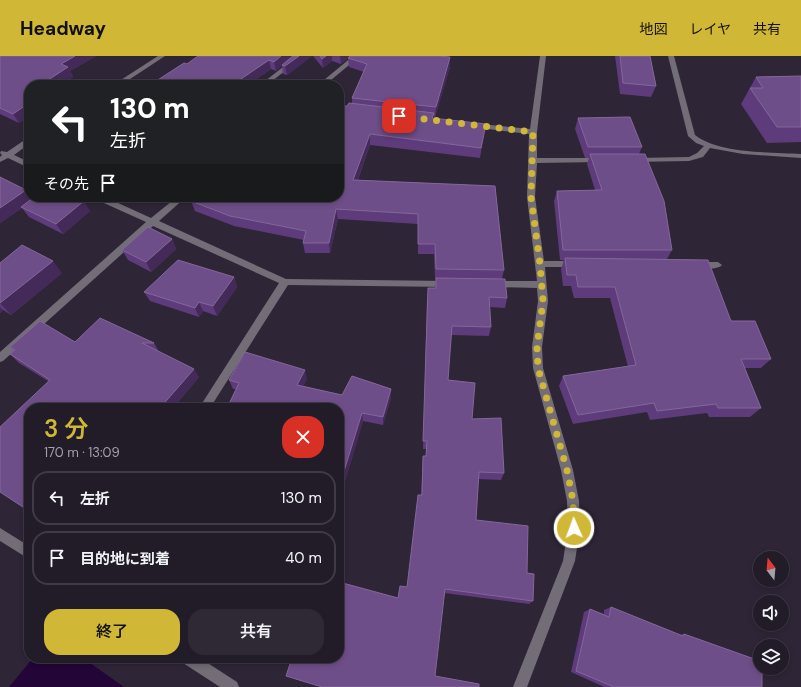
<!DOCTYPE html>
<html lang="ja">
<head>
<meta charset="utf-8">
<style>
  :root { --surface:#221c29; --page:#2e2935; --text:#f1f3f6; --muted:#a2a1a8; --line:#3f3a46; --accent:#d0b836 }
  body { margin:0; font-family:"DM Sans","Noto Sans JP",sans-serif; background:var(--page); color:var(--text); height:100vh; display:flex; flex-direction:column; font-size:15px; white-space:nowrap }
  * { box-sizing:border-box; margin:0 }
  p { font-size:13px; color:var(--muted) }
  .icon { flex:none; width:22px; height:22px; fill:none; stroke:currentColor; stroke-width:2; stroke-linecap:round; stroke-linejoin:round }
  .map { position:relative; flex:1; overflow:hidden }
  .details { position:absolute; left:24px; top:347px; width:320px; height:260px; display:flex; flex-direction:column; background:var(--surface); border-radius:16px; box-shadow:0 2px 6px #0003,0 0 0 1px var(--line) }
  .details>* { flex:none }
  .banner { position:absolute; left:24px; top:24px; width:320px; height:122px; border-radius:16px; box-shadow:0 2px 6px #0003,0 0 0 1px var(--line); background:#202124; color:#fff; overflow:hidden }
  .needle { width:26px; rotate:344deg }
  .controls { position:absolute; left:753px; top:495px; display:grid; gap:8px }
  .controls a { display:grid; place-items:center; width:36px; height:36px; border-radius:50%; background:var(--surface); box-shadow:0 2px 6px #0003,0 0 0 1px var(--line); font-size:20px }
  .pin { position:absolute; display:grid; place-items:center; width:34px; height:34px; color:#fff; margin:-17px; border-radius:8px; box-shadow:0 2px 6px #0006 }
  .me { position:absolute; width:44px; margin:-22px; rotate:358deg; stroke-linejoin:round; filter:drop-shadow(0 0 3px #0008) }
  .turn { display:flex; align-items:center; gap:14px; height:84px; padding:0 20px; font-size:18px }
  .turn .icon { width:52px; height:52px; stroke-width:2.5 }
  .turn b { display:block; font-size:28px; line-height:34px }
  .then { display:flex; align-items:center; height:38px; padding:0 20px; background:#0003; gap:8px; font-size:15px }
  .round { display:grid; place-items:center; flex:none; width:42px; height:42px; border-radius:16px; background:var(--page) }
  .headline { display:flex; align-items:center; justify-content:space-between; height:68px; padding:0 20px }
  h1 { font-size:24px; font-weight:600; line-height:30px; color:var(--accent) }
  .action { display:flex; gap:8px; margin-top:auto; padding:8px 20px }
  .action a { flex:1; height:46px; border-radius:16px; background:var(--accent); color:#111; font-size:16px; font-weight:600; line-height:46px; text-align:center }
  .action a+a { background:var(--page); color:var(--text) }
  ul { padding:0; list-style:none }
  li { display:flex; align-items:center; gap:12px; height:54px; margin:0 8px 6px; padding:0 12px; border:2px solid var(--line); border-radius:16px }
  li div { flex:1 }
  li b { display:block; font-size:15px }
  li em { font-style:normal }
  header { display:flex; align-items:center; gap:24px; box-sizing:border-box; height:56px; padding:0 20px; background:var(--accent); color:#111 }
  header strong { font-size:19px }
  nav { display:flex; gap:22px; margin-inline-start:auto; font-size:14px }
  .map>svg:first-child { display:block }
  .water { fill:#230537 }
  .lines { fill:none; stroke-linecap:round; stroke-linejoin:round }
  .minor { fill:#726d76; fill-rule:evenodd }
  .wall { fill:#5e3b7a }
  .shaded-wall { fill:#442a59 }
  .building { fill:#6e4e88; stroke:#83679a }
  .route { stroke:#d0b836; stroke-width:7; stroke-dasharray:0 12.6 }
</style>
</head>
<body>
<header>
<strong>Headway</strong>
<nav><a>地図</a><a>レイヤ</a><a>共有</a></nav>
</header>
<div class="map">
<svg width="801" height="631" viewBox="0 0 801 631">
  <rect width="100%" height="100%" fill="#2e2537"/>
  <path class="water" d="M33,602H83L124,631H9Z"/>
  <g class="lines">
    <g class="minor">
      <path d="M158,0H165L121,29H113Z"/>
      <path d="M297,0H304L267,29H260Z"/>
      <path d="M353,0H360L325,29H318Z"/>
      <path d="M540,0H546L537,76V102H601L605,104L601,106L537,107L535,141L544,205H576L580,208L576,211H545L548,245L542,291L543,312L573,414L579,445L580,472L575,505L527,631H513L563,505L568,472L567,445L561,414L533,312L532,291L538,245L537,232L493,231L488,228L493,225H537L527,141L529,78L472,71L468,69L472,67L530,73Z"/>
      <path d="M668,0H674L695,79C719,98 771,96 801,98V102L743,98L710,92L703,101L689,105L632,106L631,104L635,102L689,101L697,97L704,90L696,87L688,80Z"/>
      <path d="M26,83H29V88L14,99L29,106V112L8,102L0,106V101L2,99L0,97L1,95L7,96Z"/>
      <path d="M94,141H105L151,162L177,141H186L159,165L286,223L449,225L454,228L449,231L288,229L210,352H199L279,227L153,170L3,305L0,306V296L146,166L95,143Z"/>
      <path d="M698,206H718L722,209C718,214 698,214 694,209Z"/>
      <path d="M0,472L29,490V503L0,485Z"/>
      <path d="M181,602H200L237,626L239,631H220L183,607Z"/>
    </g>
  </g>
  <g class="wall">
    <path d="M0,0H96L70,15L73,21L60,29H29L19,67L0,58Z"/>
    <path d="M312,0L287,19L283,18L282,10L276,15L271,13L248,29H150L187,8Z"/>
    <path d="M313,0H439L450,1V11L435,61L433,60V62L484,78L480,102L370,89L358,124L495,130L504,214L502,223L507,242L505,252L490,251L491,271L489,280L451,279L448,324L472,363L504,417L501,424L478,423L476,464L527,517L533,545L529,548L444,537L321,631L407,531L421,439L423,400H426V393H423L427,242L428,232H435L436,223H435L434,198H418V168L338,163L330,197H305L303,187L304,184L234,170L195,155L191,145L192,144L191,141H339L347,50L352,48V42L364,16L349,11L348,2L341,8L332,5L323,12Z"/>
    <path d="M615,0H650L656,30L651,41L620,38Z"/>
    <path d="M801,20V86L767,87L741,48L756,21Z"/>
    <path d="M578,62L642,91L639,98L672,194L667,203L771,303L761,312H745L761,352L750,361H709L707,357L650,364L647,356L573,368L559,330L563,320L628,311L610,242H574L571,230H563L561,213L564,204H560L554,145L557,135L595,134L587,108L589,102H585L575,73Z"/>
    <path d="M0,121L29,141H31L32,143L90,155L63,178L29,161L22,152L0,167Z"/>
    <path d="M172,183L176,193L151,216L128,204L122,194Z"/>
    <path d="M0,207L62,217L11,259L3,254L0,257Z"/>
    <path d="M234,221L237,231L217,260L203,255L199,261L150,245L144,236Z"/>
    <path d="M75,286L154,287L159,296L199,321L173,352H29L48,325L19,307L10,298L14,294L10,291Z"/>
    <path d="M307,323L303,330L342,339L391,342L383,369L363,365L343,432L339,431V352L236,333H233L229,324Z"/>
    <path d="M611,551L680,579L684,578L762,631H604L571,616L584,556L590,553L604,558V554Z"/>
  </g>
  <g class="shaded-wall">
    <path d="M75,0H96L70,15L73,21L60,29H47L45,26L61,8Z"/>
    <path d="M281,0H295L282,9V10L276,15L274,6Z"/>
    <path d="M299,0H312L287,19L285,10Z"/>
    <path d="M326,0H332V5L323,12L322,3Z"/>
    <path d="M340,0H351L341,8Z"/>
    <path d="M450,1V11L435,61L436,51Z"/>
    <path d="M269,4L271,13L248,29H232Z"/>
    <path d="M29,47V61L19,67L13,58Z"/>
    <path d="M370,78V89L354,134L353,124Z"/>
    <path d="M26,134L29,138V141H31L33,145L21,151L22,152L0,167V152Z"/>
    <path d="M84,145L90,155L63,178L56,168Z"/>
    <path d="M336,153L338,163L330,197L329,187Z"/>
    <path d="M172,183L176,193L151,216L146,206Z"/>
    <path d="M53,205L62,217L11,259L0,247Z"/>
    <path d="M234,221L237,231L217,260L213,250Z"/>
    <path d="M199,246L203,255L199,261L195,252Z"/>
    <path d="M0,251L3,254L0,257Z"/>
    <path d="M194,313L199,321L173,352H160Z"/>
    <path d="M305,314L307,323L300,337L297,329Z"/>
    <path d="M391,333V342L383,369V361Z"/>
    <path d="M362,357L363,365L343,432L341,425Z"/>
  </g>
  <g class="building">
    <path d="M0,0H75L61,8L68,11L45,26L52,29H29V47L13,58L0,52Z"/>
    <path d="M198,0H281L274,6L269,4L232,29H150L184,7L187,8Z"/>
    <path d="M293,0H299L285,10L282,9Z"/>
    <path d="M320,0H326L322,3Z"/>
    <path d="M350,0H439L450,1L436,51L352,42L367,8L348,2Z"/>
    <path d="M620,0H650L656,30L623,27Z"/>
    <path d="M801,20V71H777L750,32H763L756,21Z"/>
    <path d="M349,47L434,57L432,62L486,68L481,92L370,78L353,124L495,130L504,214L436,213L435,188H418V158L336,153L329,187H303L306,175L230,160L191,145L195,142L194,141H339V50H347Z"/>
    <path d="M630,61L642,91H588L578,62Z"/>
    <path d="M590,98H645L664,145L672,194H563L557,135L602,134Z"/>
    <path d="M0,121L26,134L0,152Z"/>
    <path d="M34,141H76L84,145L56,168L21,151Z"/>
    <path d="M148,171L172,183L146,206L122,194Z"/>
    <path d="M22,189L53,205L0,247V207Z"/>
    <path d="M565,202L708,204L731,265H755L771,303H741L761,352H718L716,348L657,355L654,347L578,359L563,320L636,309L615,231H578L576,219H567Z"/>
    <path d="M178,204L234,221L213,250L199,246L195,252L144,236Z"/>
    <path d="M436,222L505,223L507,242L489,241L491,271L452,270L448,324L475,327L472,363L501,362L504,417L479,416L476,464L528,470L527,517L534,518L533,545L445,533L435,620L479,628V631H322L286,620L292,602H339V526L398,542L400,530L407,531L418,439H422L423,400H426L427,385H423L428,232H436Z"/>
    <path d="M100,262L154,287H142L194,313L160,352H29V455L0,436V371L50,324L10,298L15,294L10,291L40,265L75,286Z"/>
    <path d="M245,296L305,314L297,329L342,339L352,320L391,333L383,361L362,357L341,425H339V352H227L239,327L229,324Z"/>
    <path d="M611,551L683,580L684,578L760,605V612H762V631H614L576,615L590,553L609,561Z"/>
  </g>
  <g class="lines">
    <path class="route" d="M399,60L533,76L531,141L540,208L543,245L537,291L538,312L567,414L573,445L574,472"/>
  </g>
</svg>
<div class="controls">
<a><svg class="needle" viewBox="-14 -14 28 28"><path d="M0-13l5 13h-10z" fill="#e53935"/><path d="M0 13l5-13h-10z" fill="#a2a1a8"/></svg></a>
<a><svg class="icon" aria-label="sound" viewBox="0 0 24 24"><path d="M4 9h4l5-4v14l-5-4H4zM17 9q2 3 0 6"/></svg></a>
<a><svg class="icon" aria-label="layers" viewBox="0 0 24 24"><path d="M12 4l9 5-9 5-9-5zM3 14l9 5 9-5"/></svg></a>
</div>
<div class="pin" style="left:399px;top:60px;background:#d93025"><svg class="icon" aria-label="arrive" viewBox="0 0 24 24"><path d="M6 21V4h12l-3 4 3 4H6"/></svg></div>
<svg class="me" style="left:574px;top:472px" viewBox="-20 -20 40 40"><circle r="17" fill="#d0b836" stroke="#fff" stroke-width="3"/><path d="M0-11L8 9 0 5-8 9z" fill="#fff"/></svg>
<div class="banner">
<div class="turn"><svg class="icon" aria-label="left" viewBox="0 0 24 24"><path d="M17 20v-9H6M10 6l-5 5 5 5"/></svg><div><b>130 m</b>左折</div></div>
<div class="then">その先<svg class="icon" aria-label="arrive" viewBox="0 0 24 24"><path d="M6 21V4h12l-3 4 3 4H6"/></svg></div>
</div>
<section class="details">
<div class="headline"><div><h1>3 分</h1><p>170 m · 13:09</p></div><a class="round" style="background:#d93025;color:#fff"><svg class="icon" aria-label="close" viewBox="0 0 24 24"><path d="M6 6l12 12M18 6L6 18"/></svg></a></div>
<ul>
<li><svg class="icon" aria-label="left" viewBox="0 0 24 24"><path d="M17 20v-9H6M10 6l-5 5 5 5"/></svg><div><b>左折</b></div><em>130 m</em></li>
<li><svg class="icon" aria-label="arrive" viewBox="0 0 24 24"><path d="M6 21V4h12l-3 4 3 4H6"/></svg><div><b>目的地に到着</b></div><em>40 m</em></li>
</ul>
<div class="action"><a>終了</a><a>共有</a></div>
</section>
</div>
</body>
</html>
